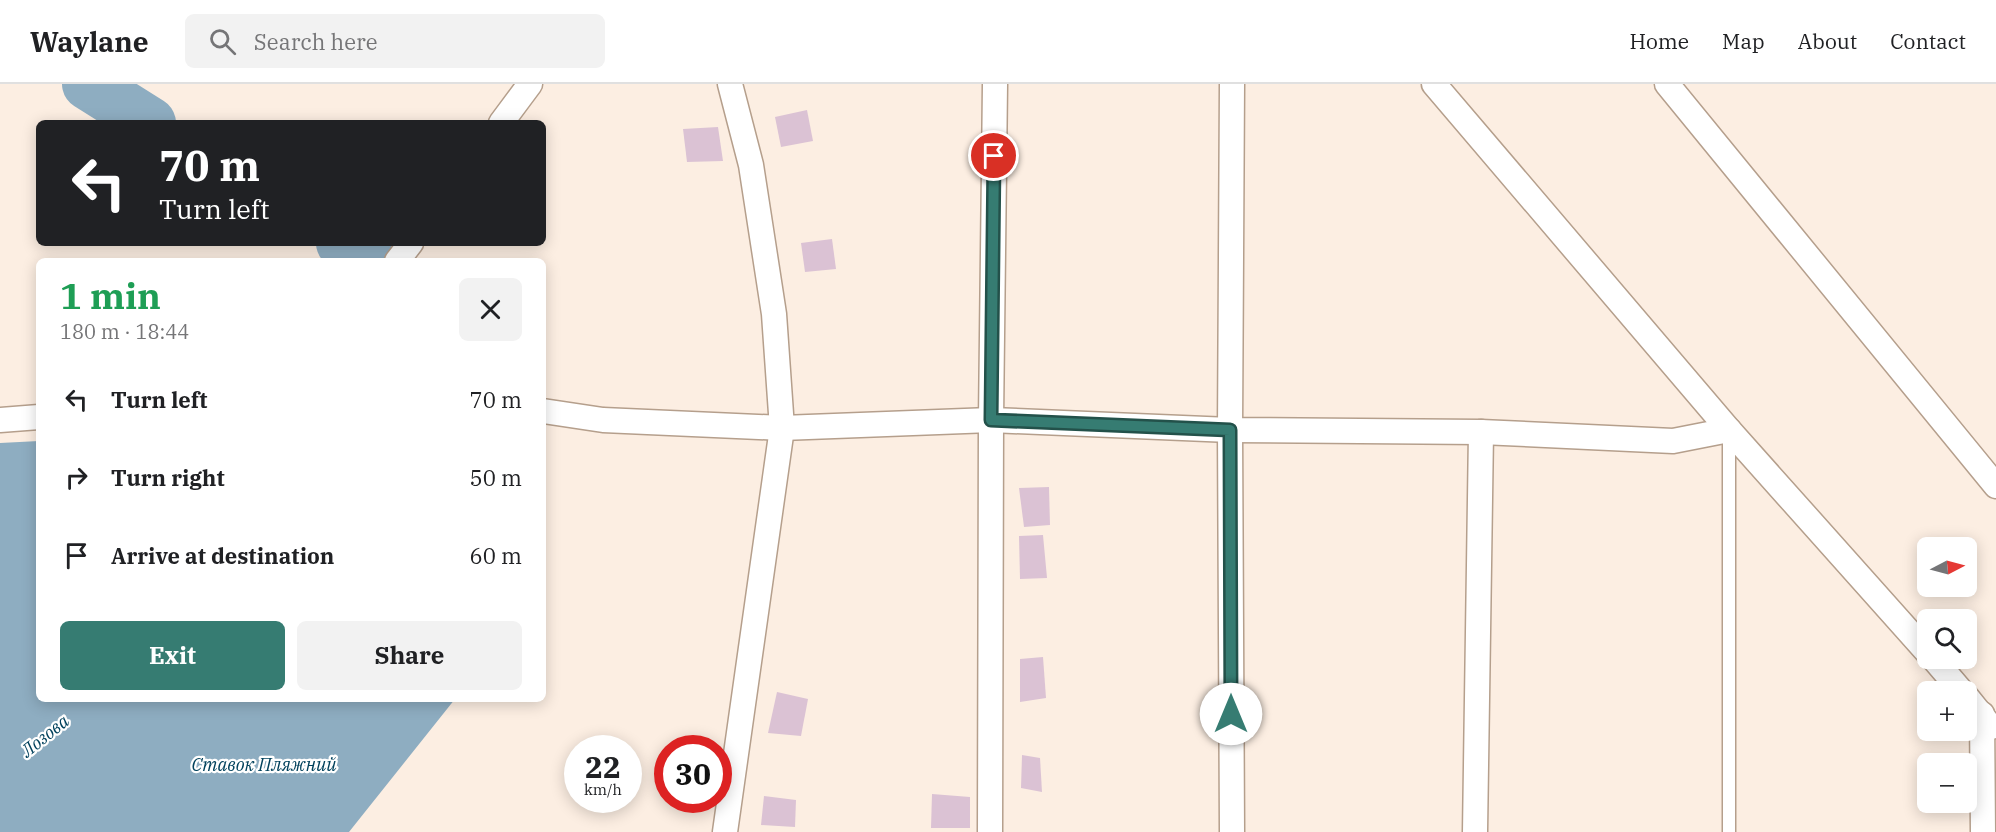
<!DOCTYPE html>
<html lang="en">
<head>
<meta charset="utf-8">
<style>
  :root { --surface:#fff; --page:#f2f2f2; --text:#202124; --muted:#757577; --line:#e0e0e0; --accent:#367c72 }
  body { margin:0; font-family:"IBM Plex Serif",serif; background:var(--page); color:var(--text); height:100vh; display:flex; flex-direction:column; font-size:22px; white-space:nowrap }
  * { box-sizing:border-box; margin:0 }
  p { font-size:20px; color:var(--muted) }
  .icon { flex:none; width:33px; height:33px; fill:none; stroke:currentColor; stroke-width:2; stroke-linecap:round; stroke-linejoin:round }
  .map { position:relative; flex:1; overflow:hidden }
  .side { position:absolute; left:36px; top:174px; width:510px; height:444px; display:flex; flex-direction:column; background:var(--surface); border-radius:9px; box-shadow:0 3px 15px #0003 }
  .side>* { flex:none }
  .hud { position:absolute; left:36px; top:36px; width:510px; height:126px; border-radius:9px; box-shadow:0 3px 15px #0003; background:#202124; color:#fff; overflow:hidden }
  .needle { width:39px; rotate:84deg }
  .controls { position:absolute; left:1917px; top:453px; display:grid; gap:12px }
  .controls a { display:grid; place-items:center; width:60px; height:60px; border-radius:9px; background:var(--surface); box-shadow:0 3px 15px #0003; font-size:30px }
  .speed { position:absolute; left:564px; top:651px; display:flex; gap:12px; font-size:30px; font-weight:700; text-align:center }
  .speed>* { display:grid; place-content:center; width:78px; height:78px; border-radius:50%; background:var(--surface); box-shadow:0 3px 15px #0003; line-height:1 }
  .speed small { font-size:15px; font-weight:400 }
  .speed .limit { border:9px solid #d22; background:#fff; color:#111 }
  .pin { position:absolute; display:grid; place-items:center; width:51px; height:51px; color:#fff; margin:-26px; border:3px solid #fff; border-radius:50%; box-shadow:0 2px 6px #0007 }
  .me { position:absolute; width:66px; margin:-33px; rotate:0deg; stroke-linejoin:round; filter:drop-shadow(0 0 4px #0008) }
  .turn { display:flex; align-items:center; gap:21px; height:126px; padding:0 24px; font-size:27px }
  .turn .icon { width:78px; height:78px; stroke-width:2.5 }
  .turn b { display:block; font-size:42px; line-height:51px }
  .round { display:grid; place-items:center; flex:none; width:63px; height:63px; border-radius:9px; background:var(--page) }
  .overview { display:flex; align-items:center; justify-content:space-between; height:102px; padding:0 24px }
  h1 { font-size:36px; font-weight:700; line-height:45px; color:#1e9e55 }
  .cta { display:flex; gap:12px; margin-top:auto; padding:12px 24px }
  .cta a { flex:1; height:69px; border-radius:9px; background:var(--accent); color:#fff; font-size:24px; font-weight:700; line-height:69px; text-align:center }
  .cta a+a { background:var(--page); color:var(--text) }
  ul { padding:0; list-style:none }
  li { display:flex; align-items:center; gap:18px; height:78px; padding:0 24px }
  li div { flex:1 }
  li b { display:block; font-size:22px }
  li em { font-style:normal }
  header { display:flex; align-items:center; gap:36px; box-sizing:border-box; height:84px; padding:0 30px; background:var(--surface); border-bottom:2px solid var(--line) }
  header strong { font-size:28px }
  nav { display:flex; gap:33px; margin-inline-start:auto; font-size:21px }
  .search { width:420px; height:54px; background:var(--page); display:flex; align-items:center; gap:15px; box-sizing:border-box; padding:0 21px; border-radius:9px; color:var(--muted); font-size:22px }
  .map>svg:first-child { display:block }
  .water { fill:#8eadc1 }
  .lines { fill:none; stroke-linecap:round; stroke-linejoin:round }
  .river { stroke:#8eadc1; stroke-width:52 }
  .building { fill:#dbc2d4 }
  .service-casing { stroke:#b59f8c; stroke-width:15 }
  .minor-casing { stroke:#b59f8c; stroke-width:27 }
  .service { stroke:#fff; stroke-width:12 }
  .minor { stroke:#fff; stroke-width:24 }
  .route-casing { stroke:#23514a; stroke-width:15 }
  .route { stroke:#367c72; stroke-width:10 }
  .labels { text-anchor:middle; stroke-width:4.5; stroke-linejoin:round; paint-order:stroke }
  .water-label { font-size:18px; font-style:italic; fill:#01415c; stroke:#fff }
</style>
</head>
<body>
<header>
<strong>Waylane</strong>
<div class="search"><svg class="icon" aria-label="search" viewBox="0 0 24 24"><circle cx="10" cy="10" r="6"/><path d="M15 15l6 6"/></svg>Search here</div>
<nav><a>Home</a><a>Map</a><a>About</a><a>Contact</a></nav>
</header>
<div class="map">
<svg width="1996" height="748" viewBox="0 0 1996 748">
  <rect width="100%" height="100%" fill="#fceee2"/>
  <path class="water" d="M39,357V615H455L349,748H0V359Z"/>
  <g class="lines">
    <g class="river">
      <path d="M88,0L150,39"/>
      <path d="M342,159L370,177"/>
    </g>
  </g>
  <g class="building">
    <path d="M807,26L813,57L781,63L775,33Z"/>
    <path d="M718,43L723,77L687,78L683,45Z"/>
    <path d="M832,155L836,185L805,188L801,159Z"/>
    <path d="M1049,403L1050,441L1024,443L1019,404Z"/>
    <path d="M1043,451L1047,494L1020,495L1019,452Z"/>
    <path d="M1043,573L1046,614L1020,618V575Z"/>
    <path d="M777,608L808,615L801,652L768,649Z"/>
    <path d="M1022,671L1040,674L1042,708L1021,704Z"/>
    <path d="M932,710L970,713V744H931Z"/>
    <path d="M764,712L796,716L795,743L761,741Z"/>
  </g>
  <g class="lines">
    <g class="service-casing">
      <path id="service" d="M1729,748V347"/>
    </g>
    <g class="minor-casing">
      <g id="minor">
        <path d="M1434,0L1729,346L1928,569"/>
        <path d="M1667,0L1996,402"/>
        <path d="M501,39L530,0"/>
        <path d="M397,177L411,159"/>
        <path d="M543,327L603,336L782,344L991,336L1230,346L1481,348L1673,357L1729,346"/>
        <path d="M0,336L39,333"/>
        <path d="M1933,574L1962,608"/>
        <path d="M1966,612L1991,643"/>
        <path d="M1982,630L1983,748"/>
        <path d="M725,748L782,344L774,230L751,81L730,0"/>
        <path d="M990,748L991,336L995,0"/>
        <path d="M1232,748L1230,346L1232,0"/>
        <path d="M1475,748L1481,348"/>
      </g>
    </g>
    <use href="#service" class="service"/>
    <use href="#minor" class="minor"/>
  </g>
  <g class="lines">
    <g class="route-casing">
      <path id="route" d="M994,72L991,336L1230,346L1231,630"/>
    </g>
    <use href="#route" class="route"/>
  </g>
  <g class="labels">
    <g class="water-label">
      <text transform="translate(45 652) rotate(-39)" y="6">Лозова</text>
      <text x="264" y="687">Ставок Пляжний</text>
    </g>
  </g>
</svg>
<div class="controls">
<a><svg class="needle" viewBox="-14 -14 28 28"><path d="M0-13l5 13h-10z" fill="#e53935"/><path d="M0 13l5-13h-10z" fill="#757577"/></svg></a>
<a><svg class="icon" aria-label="search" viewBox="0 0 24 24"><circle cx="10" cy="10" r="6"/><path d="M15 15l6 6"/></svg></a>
<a>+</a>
<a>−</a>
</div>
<div class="speed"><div>22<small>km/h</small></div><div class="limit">30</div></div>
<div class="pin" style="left:994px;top:72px;background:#d93025"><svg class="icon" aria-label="arrive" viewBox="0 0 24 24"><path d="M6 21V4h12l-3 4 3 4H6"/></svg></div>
<svg class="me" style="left:1231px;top:630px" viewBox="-20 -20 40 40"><circle r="19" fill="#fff"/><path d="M0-13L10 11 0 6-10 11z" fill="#367c72"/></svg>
<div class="hud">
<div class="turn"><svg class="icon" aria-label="left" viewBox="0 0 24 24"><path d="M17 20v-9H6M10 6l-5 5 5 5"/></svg><div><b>70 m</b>Turn left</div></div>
</div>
<section class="side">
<div class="overview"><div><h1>1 min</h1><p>180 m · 18:44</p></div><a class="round"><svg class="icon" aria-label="close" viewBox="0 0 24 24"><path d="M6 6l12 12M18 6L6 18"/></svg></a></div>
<ul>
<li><svg class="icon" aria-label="left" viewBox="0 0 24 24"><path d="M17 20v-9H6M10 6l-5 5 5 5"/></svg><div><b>Turn left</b></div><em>70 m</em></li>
<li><svg class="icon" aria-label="right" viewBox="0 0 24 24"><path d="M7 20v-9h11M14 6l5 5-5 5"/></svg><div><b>Turn right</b></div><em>50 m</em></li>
<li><svg class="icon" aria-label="arrive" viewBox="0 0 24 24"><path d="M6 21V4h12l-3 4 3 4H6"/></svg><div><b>Arrive at destination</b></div><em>60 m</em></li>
</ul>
<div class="cta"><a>Exit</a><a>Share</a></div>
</section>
</div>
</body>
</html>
